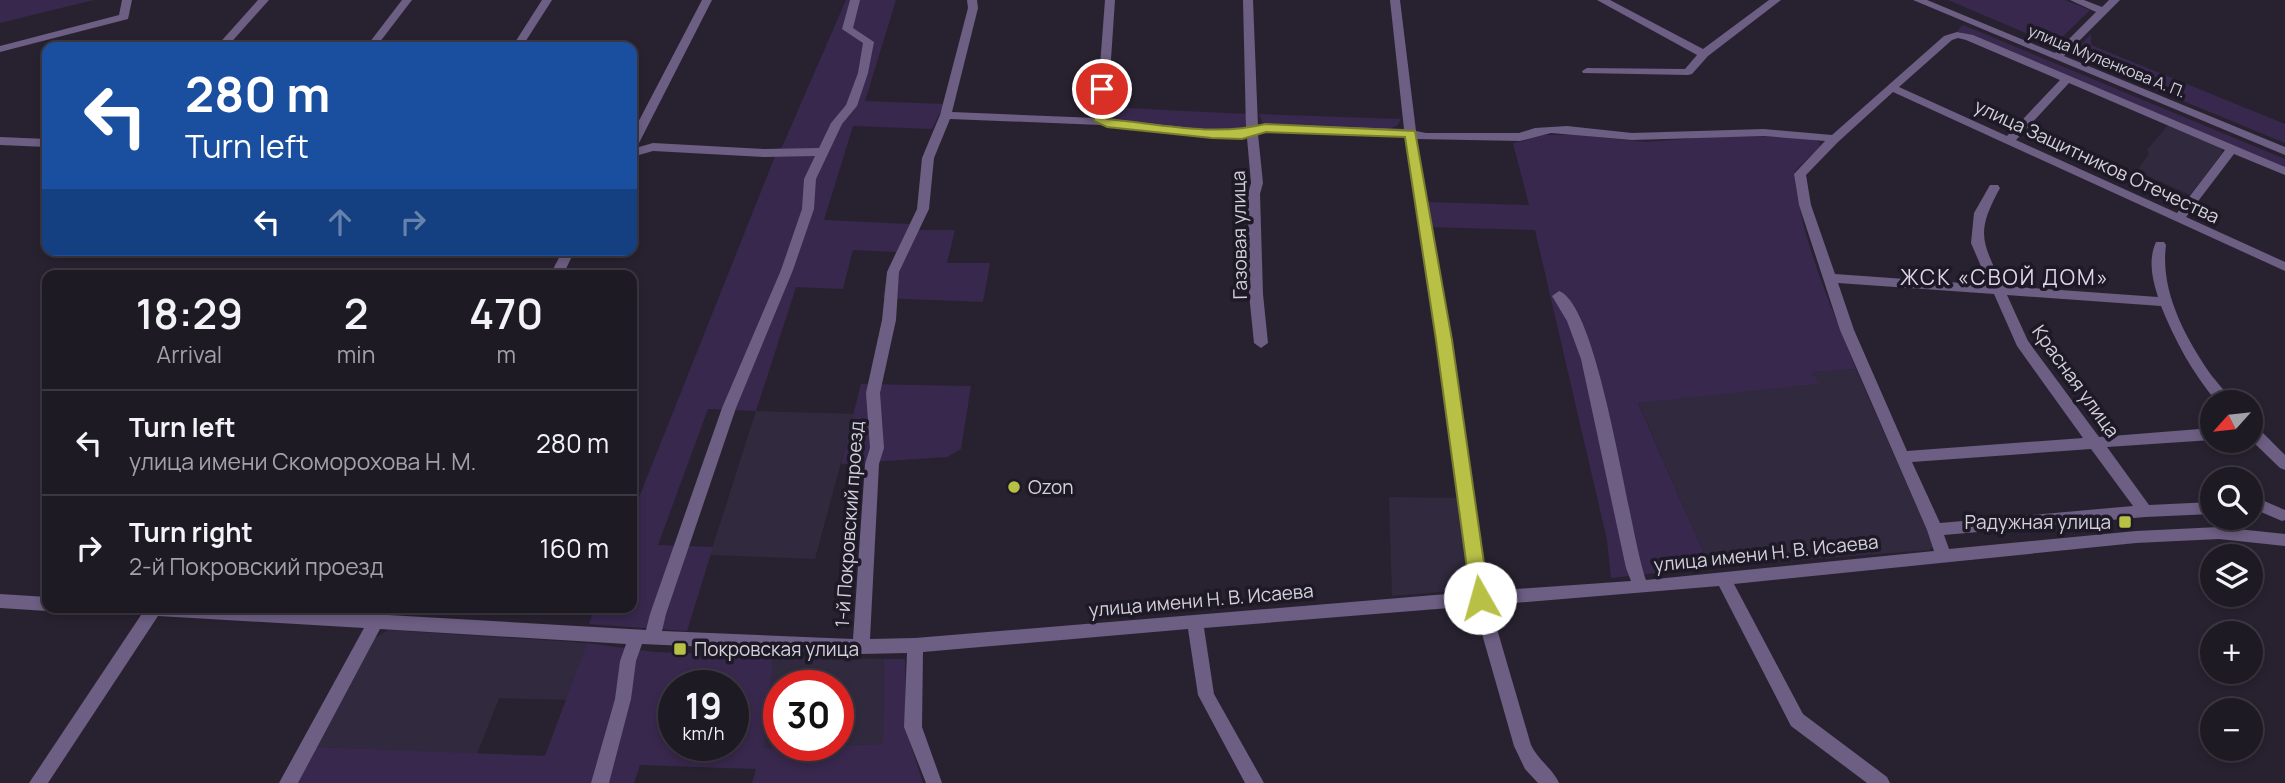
<!DOCTYPE html>
<html lang="en">
<head>
<meta charset="utf-8">
<style>
  :root { --surface:#1e1a24; --page:#26232c; --text:#f1f3f6; --muted:#a1a1a6; --line:#3c3841 }
  body { margin:0; font-family:Manrope,sans-serif; background:var(--page); color:var(--text); height:100vh; display:flex; flex-direction:column; font-size:26px; white-space:nowrap }
  * { box-sizing:border-box; margin:0 }
  p { font-size:23px; color:var(--muted) }
  .icon { flex:none; width:38px; height:38px; fill:none; stroke:currentColor; stroke-width:2; stroke-linecap:round; stroke-linejoin:round }
  .map { position:relative; flex:1; overflow:hidden }
  .panel { position:absolute; left:42px; top:270px; width:595px; height:343px; display:flex; flex-direction:column; background:var(--surface); border-radius:14px; box-shadow:0 4px 10px #0003,0 0 0 2px var(--line) }
  .panel>* { flex:none }
  .guide { position:absolute; left:42px; top:42px; width:595px; height:214px; border-radius:14px; box-shadow:0 4px 10px #0003,0 0 0 2px var(--line); background:#1a4fa0; color:#fff; overflow:hidden }
  .needle { width:46px; rotate:243deg }
  .tools { position:absolute; left:2200px; top:390px; display:grid; gap:14px }
  .tools a { display:grid; place-items:center; width:63px; height:63px; border-radius:50%; background:var(--surface); box-shadow:0 4px 10px #0003,0 0 0 2px var(--line); font-size:35px }
  .speed { position:absolute; left:658px; top:670px; display:flex; gap:14px; font-size:35px; font-weight:700; text-align:center }
  .speed>* { display:grid; place-content:center; width:91px; height:91px; border-radius:50%; background:var(--surface); box-shadow:0 4px 10px #0003,0 0 0 2px var(--line); line-height:1 }
  .speed small { font-size:18px; font-weight:400 }
  .speed .limit { border:10px solid #d22; background:#fff; color:#111 }
  .pin { position:absolute; display:grid; place-items:center; width:60px; height:60px; color:#fff; margin:-30px; border:4px solid #fff; border-radius:50%; box-shadow:0 2px 7px #0007 }
  .me { position:absolute; width:77px; margin:-38px; rotate:353deg; stroke-linejoin:round; filter:drop-shadow(0 0 5px #0008) }
  .turn { display:flex; align-items:center; gap:24px; height:147px; padding:0 28px; font-size:32px }
  .turn .icon { width:91px; height:91px; stroke-width:2.5 }
  .turn b { display:block; font-size:49px; line-height:60px }
  .lanes { display:flex; align-items:center; height:66px; padding:0 28px; background:#0003; justify-content:center; gap:35px; direction:ltr }
  .lanes .off { opacity:.35 }
  .eta { display:flex; justify-content:space-evenly; align-items:center; height:119px; text-align:center }
  .eta b { font-size:42px; font-weight:600; line-height:49px }
  ul { padding:0; list-style:none }
  li { display:flex; align-items:center; gap:21px; height:105px; padding:0 28px; border-top:2px solid var(--line) }
  li div { flex:1 }
  li b { display:block; font-size:26px }
  li em { font-style:normal }
  .map>svg:first-child { display:block }
  .built { fill:#31293d; fill-rule:evenodd }
  .green { fill:#38284d; fill-rule:evenodd }
  .lines { fill:none; stroke-linecap:round; stroke-linejoin:round }
  .minor { fill:#6d5e83; fill-rule:evenodd }
  .route { fill:#b9c046; stroke:#787d2e; stroke-width:2 }
  .poi-dot { fill:#b9c046; stroke:#1e1926; stroke-width:2.5 }
  .labels { text-anchor:middle; stroke-width:7; stroke-linejoin:round; paint-order:stroke }
  .far-street-label { font-size:16px; fill:#d3d0d9; stroke:#1e1926 }
  .street-label { font-size:19px; fill:#d3d0d9; stroke:#1e1926 }
  .poi-label { font-size:19px; fill:#d3d0d9; stroke:#1e1926; text-anchor:start }
  .neighbourhood-label { font-size:21px; letter-spacing:2px; fill:#ded7eb; stroke:#1e1926 }
</style>
</head>
<body>
<div class="map">
<svg width="2285" height="783" viewBox="0 0 2285 783">
  <rect width="100%" height="100%" fill="#282230"/>
  <g class="built">
    <path d="M2169,124L2221,148L2222,153L2190,195L2137,171L2149,154L2147,150Z"/>
    <path d="M1856,369L1934,546L1929,550L1710,567L1638,402L1818,384L1812,372Z"/>
    <path d="M756,411L854,414L815,559L710,555Z"/>
    <path d="M1389,497L1460,498L1472,580L1453,591L1392,596Z"/>
    <path d="M388,630L587,643L568,700L499,698L477,754L316,747L375,638Z"/>
    <path d="M774,656L884,659L883,744L764,748ZM779,686H838V746H779Z"/>
  </g>
  <g class="green">
    <path d="M0,0H94L0,23Z"/>
    <path d="M846,0H896L865,101L944,104L932,129L853,126L824,220L909,224L919,230H955L947,263H990L983,302L883,298L888,269L896,252L853,250L843,289L796,287L756,411L708,409L658,545L713,547L687,631L589,624L595,607H632V515L774,159L775,150L782,147Z"/>
    <path d="M1948,0H2065L2090,10L2056,43H2049Z"/>
    <path d="M1963,25L2285,159V169L1957,31Z"/>
    <path d="M2091,34V45L2285,124V143L2079,58L2075,51Z"/>
    <path d="M1106,107L1247,114L1245,127L1241,129L1214,131L1114,120L1108,118Z"/>
    <path d="M1259,114L1401,119L1397,126C1367,137 1303,127 1270,125L1262,122Z"/>
    <path d="M1535,135H1574L1646,142L1721,136L1808,137L1819,142L1820,146L1794,172C1801,241 1831,305 1856,369L1812,372L1819,384L1638,403L1710,567L1611,578L1607,540L1535,230L1429,227L1427,202L1529,205L1513,143L1524,141Z"/>
    <path d="M861,384L971,386L961,449L947,457L841,464Z"/>
    <path d="M587,643L655,652L774,656L764,748L883,744L884,659H905L906,730L923,783H752L756,769L640,765L634,783H296L316,747L545,756ZM674,686H733V746H674Z"/>
  </g>
  <g class="lines">
    <g class="minor">
      <path d="M122,0H132L128,19L0,52V46L119,15Z"/>
      <path d="M258,0H269L227,47H216Z"/>
      <path d="M402,0H412L376,47H366Z"/>
      <path d="M542,0H552L522,47H512Z"/>
      <path d="M702,0H712L638,145L632,149V134Z"/>
      <path d="M850,0H860L853,28L874,42L868,73L857,106L842,124L816,179L814,209L793,270L736,408L666,614L662,631L853,639L865,464L870,448L866,393L882,320L887,272L917,209L922,158L940,115L968,8L967,0H977L978,8L952,112L1096,118L1105,0H1115L1107,119L1212,130H1246L1243,0H1253L1258,127L1265,124L1404,129L1390,0H1400L1416,131L1426,133H1519L1535,128L1567,126L1632,133L1764,129L1832,135L1944,36L1957,32L1973,35L2285,167V175L2234,154L2186,217L2285,262V271L1893,92L1838,142L1806,175L1811,205L1835,274L1989,285L1971,243L1974,213L1990,185H1998L2000,188C1975,234 1982,241 2003,286L2158,297C2152,278 2148,260 2156,242H2164L2166,245C2160,290 2184,335 2209,372C2216,382 2226,391 2232,402H2217C2193,374 2175,341 2161,306L2007,295L2028,341L2099,437L2212,428V440L2107,447L2149,505L2212,502V514L2145,517L1944,535L1949,549L2136,531L2219,527L2285,534V546L2219,539L2136,543L1734,584L1803,714L1887,777L1890,783H1867L1791,726L1719,586L1490,605L1531,745C1538,760 1553,769 1559,783H1538L1525,769L1514,746L1474,606L1204,628L1214,694L1264,783H1245L1198,695L1188,629L923,652L922,727L942,783H926L904,727L907,653L861,654L642,644L636,661L631,699L609,783H591L615,699L620,661L626,644L380,629L298,783H279L364,628L158,616L48,783H29L141,615L113,612L111,607H245L371,615L375,607H392L388,615L646,630L650,614L722,408L781,270L802,209L804,179L815,156L764,157L653,151L632,157V149L653,143L764,149L819,148L831,123L846,105L858,73L863,43L842,29ZM1958,38L1966,40L2060,80L2007,136L1899,87L1952,40ZM2069,83L2225,150L2177,213L2016,140ZM950,119L1101,125L1212,138H1247L1251,183L1248,194L1249,294L1254,343L1261,348L1268,343L1263,294L1260,194L1263,183L1258,134L1266,132L1406,136L1437,340L1471,592L915,638L870,639L879,464L884,448L880,393L896,320L899,272L929,209L934,158ZM1551,133L1632,140L1764,136L1825,141L1794,174L1799,205L1840,330L1927,530L1934,551L1646,580C1629,533 1600,306 1559,291L1552,296L1567,321L1581,359L1626,568L1631,581L1487,591L1451,340L1417,139L1520,141ZM1838,283L1994,294L2017,346L2083,438L1907,451L1854,330ZM2091,449L2133,506L1940,523L1912,462Z"/>
      <path d="M1597,0H1610L1703,49L1769,0H1781L1708,56L1692,74L1688,75L1583,73L1582,71L1587,68L1685,69L1697,55Z"/>
      <path d="M1913,0H1927L2055,53L2096,12L2070,0H2084L2102,7L2109,0H2120L2064,56L2285,147V155Z"/>
      <path d="M0,137L47,139V147L0,145Z"/>
      <path d="M563,250H575L563,275H550Z"/>
      <path d="M2250,424L2255,425L2285,455V470L2280,468L2250,439Z"/>
      <path d="M2262,500L2285,510V520L2282,521L2261,512L2250,513V501Z"/>
      <path d="M0,594L47,597V607H53L47,611L0,608Z"/>
    </g>
  </g>
  <path class="route" d="M1102,86L1108,89L1107,119C1159,124 1215,137 1265,124L1415,131L1452,340L1489,598L1487,603L1480,606L1474,603L1471,598L1436,340L1405,137L1266,132L1242,139L1212,138L1107,127L1094,121L1096,89Z"/>
  <g class="poi-dot">
    <circle cx="1014" cy="487" r="7"/>
    <rect x="2118" y="515" width="14" height="14" rx="3.5"/>
    <rect x="673" y="642" width="14" height="14" rx="3.5"/>
  </g>
  <g class="labels">
    <g class="far-street-label">
      <text transform="translate(2107 61) rotate(22)" y="6">улица Муленкова А. П.</text>
    </g>
    <g class="street-label">
      <text transform="translate(2097 161) rotate(25)" y="7">улица Защитников Отечества</text>
      <text transform="translate(1239 235) rotate(-91)" y="7">Газовая улица</text>
      <text transform="translate(2076 381) rotate(54)" y="7">Красная улица</text>
      <text transform="translate(849 524) rotate(-86)" y="7">1-й Покровский проезд</text>
      <text transform="translate(1766 553) rotate(-6)" y="7">улица имени Н. В. Исаева</text>
      <text transform="translate(1201 600) rotate(-5)" y="7">улица имени Н. В. Исаева</text>
    </g>
    <g class="poi-label">
      <text x="1028" y="494">Ozon</text>
      <text x="2111" y="529" text-anchor="end">Радужная улица</text>
      <text x="694" y="656">Покровская улица</text>
    </g>
    <g class="neighbourhood-label">
      <text x="2005" y="285">ЖСК «СВОЙ ДОМ»</text>
    </g>
  </g>
</svg>
<div class="tools">
<a><svg class="needle" viewBox="-14 -14 28 28"><path d="M0-13l5 13h-10z" fill="#e53935"/><path d="M0 13l5-13h-10z" fill="#a1a1a6"/></svg></a>
<a><svg class="icon" aria-label="search" viewBox="0 0 24 24"><circle cx="10" cy="10" r="6"/><path d="M15 15l6 6"/></svg></a>
<a><svg class="icon" aria-label="layers" viewBox="0 0 24 24"><path d="M12 4l9 5-9 5-9-5zM3 14l9 5 9-5"/></svg></a>
<a>+</a>
<a>−</a>
</div>
<div class="speed"><div>19<small>km/h</small></div><div class="limit">30</div></div>
<div class="pin" style="left:1102px;top:89px;background:#d93025"><svg class="icon" aria-label="arrive" viewBox="0 0 24 24"><path d="M6 21V4h12l-3 4 3 4H6"/></svg></div>
<svg class="me" style="left:1480px;top:598px" viewBox="-20 -20 40 40"><circle r="19" fill="#fff"/><path d="M0-13L10 11 0 6-10 11z" fill="#b9c046"/></svg>
<div class="guide">
<div class="turn"><svg class="icon" aria-label="left" viewBox="0 0 24 24"><path d="M17 20v-9H6M10 6l-5 5 5 5"/></svg><div><b>280 m</b>Turn left</div></div>
<div class="lanes"><svg class="icon" aria-label="left" viewBox="0 0 24 24"><path d="M17 20v-9H6M10 6l-5 5 5 5"/></svg><svg class="icon off" aria-label="ahead" viewBox="0 0 24 24"><path d="M12 20V5M6 11l6-6 6 6"/></svg><svg class="icon off" aria-label="right" viewBox="0 0 24 24"><path d="M7 20v-9h11M14 6l5 5-5 5"/></svg></div>
</div>
<section class="panel">
<div class="eta">
<div><b>18:29</b><p>Arrival</p></div>
<div><b>2</b><p>min</p></div>
<div><b>470</b><p>m</p></div>
</div>
<ul>
<li><svg class="icon" aria-label="left" viewBox="0 0 24 24"><path d="M17 20v-9H6M10 6l-5 5 5 5"/></svg><div><b>Turn left</b><p>улица имени Скоморохова Н. М.</p></div><em>280 m</em></li>
<li><svg class="icon" aria-label="right" viewBox="0 0 24 24"><path d="M7 20v-9h11M14 6l5 5-5 5"/></svg><div><b>Turn right</b><p>2-й Покровский проезд</p></div><em>160 m</em></li>
</ul>
</section>
</div>
</body>
</html>
